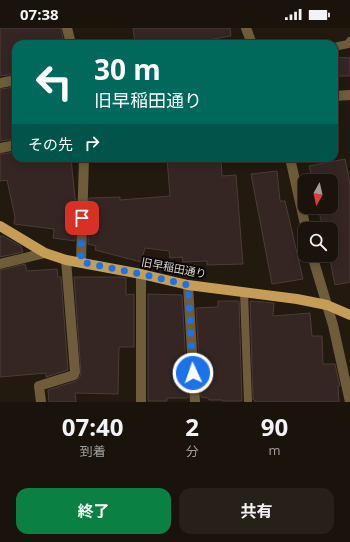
<!DOCTYPE html>
<html lang="ja">
<head>
<meta charset="utf-8">
<style>
  :root { --surface:#1a130b; --page:#272019; --text:#f1f3f6; --muted:#9f9e9d; --line:#38322c; --accent:#0b8043 }
  body { margin:0; font-family:"Open Sans","Noto Sans JP",sans-serif; background:var(--page); color:var(--text); height:100vh; display:flex; flex-direction:column; font-size:15px; white-space:nowrap }
  * { box-sizing:border-box; margin:0 }
  p { font-size:13px; color:var(--muted) }
  .icon { flex:none; width:22px; height:22px; fill:none; stroke:currentColor; stroke-width:2; stroke-linecap:round; stroke-linejoin:round }
  .map { position:relative; height:374px; overflow:hidden }
  .drawer { display:flex; flex-direction:column; background:var(--surface); flex:1 }
  .drawer>* { flex:none }
  .banner { position:absolute; left:12px; top:12px; width:326px; height:122px; border-radius:12px; box-shadow:0 2px 10px #0003,0 0 0 1px var(--line); background:#00695c; color:#fff; overflow:hidden }
  .needle { width:26px; rotate:188deg }
  .tools { position:absolute; left:298px; top:146px; display:grid; gap:8px }
  .tools a { display:grid; place-items:center; width:40px; height:40px; border-radius:8px; background:var(--surface); box-shadow:0 2px 10px #0003,0 0 0 1px var(--line); font-size:20px }
  .pin { position:absolute; display:grid; place-items:center; width:34px; height:34px; color:#fff; margin:-17px; border-radius:8px; box-shadow:0 2px 6px #0006 }
  .me { position:absolute; width:44px; margin:-22px; rotate:357deg; stroke-linejoin:round; filter:drop-shadow(0 0 3px #0008) }
  .turn { display:flex; align-items:center; gap:14px; height:84px; padding:0 16px; font-size:18px }
  .turn .icon { width:52px; height:52px; stroke-width:2.5 }
  .turn b { display:block; font-size:28px; line-height:34px }
  .then { display:flex; align-items:center; height:38px; padding:0 16px; background:#0003; gap:8px; font-size:15px }
  .eta { display:flex; justify-content:space-evenly; align-items:center; height:68px; text-align:center }
  .eta b { font-size:24px; font-weight:700; line-height:28px }
  .action { display:flex; gap:8px; margin-top:auto; padding:8px 16px }
  .action a { flex:1; height:46px; border-radius:12px; background:var(--accent); color:#fff; font-size:16px; font-weight:700; line-height:46px; text-align:center }
  .action a+a { background:var(--page); color:var(--text) }
  .status { display:flex; justify-content:space-between; align-items:center; height:28px; padding:0 20px; background:var(--surface); direction:ltr }
  .status svg { height:11px; fill:currentColor }
  .map>svg:first-child { display:block }
  .building { fill:#352624; stroke:#4c3c39 }
  .lines { fill:none; stroke-linecap:round; stroke-linejoin:round }
  .service { stroke:#6f5c3b; stroke-width:8 }
  .minor { stroke:#6f5c3b; stroke-width:10 }
  .tertiary { stroke:#6f5c3b; stroke-width:10 }
  .primary { stroke:#c59d57; stroke-width:10 }
  .route { stroke:#1a73e8; stroke-width:7; stroke-dasharray:0 12.6 }
  .labels { text-anchor:middle; stroke-width:4; stroke-linejoin:round; paint-order:stroke }
  .street-label { font-size:11px; fill:#ded7d1; stroke:#080503 }
</style>
</head>
<body>
<div class="status"><b>07:38</b><svg viewBox="0 0 49 12"><path d="M0 12V9h3v3zM5 12V6h3v6zM10 12V3h3v9zM15 12V0h3v12zM26 1h20v11H26zM47 4h2v5h-2z"/></svg></div>
<div class="map">
<svg width="350" height="374" viewBox="0 0 350 374">
  <rect width="100%" height="100%" fill="#22190f"/>
  <g class="building">
    <path d="M0,0H61L64,16H16V46L0,48Z"/>
    <path d="M133,0H230L231,8L184,16H135Z"/>
    <path d="M334,29L350,30V48H334Z"/>
    <path d="M16,59V111L0,113V61Z"/>
    <path d="M16,124V130H71L75,171H76L75,213L53,210L54,201L14,196L15,189L7,152L0,153V126Z"/>
    <path d="M167,130H221L222,148L236,147L243,236L207,237V233L183,234L182,229L170,230L169,223L145,220L141,234L95,222L96,218L88,216L89,170L120,169V172L170,168Z"/>
    <path d="M345,131L350,155V254L335,257L329,227H331V201H323L318,179H331V153H313L309,138Z"/>
    <path d="M277,143L280,173H285L303,251L272,256L251,146Z"/>
    <path d="M0,208H3L21,218L23,224L0,229Z"/>
    <path d="M25,236L27,243L57,241L58,249H61L68,342L46,349V345L0,349V242Z"/>
    <path d="M74,249H120L126,250V267L134,266V319H119L118,366L75,365L76,374H49L48,362L76,353L79,351L81,346Z"/>
    <path d="M148,266L182,267L188,370H167V373H148Z"/>
    <path d="M218,273H239L242,373H222V372H209L208,370L201,369L196,280L218,279Z"/>
    <path d="M250,273L274,275L273,288L310,285L312,308H322L323,336H335L340,358H338L339,374H255V372H253Z"/>
  </g>
  <g class="lines">
    <g class="service">
      <path d="M334,19L348,16L350,13"/>
      <path d="M244,264L248,374"/>
    </g>
    <g class="minor">
      <path d="M67,0L71,16"/>
      <path d="M0,55L16,52"/>
      <path d="M334,68L350,67"/>
      <path d="M0,120L16,117"/>
      <path d="M81,234L84,130"/>
      <path d="M0,236L45,225"/>
      <path d="M188,257L195,374"/>
      <path d="M41,374L39,358L74,347L75,344L66,232"/>
      <path d="M141,374V246"/>
    </g>
    <g class="tertiary">
      <path d="M246,0L252,16"/>
      <path d="M290,130L306,201"/>
      <path d="M312,227L333,297L350,374"/>
    </g>
    <path class="primary" d="M0,198L45,225L66,232L141,246L188,257L297,271L327,277L350,287"/>
  </g>
  <g class="lines">
    <path class="route" d="M82,190L81,234L141,246L188,257L193,345"/>
  </g>
  <g class="labels">
    <g class="street-label">
      <text transform="translate(174 240) rotate(11)" y="4">旧早稲田通り</text>
    </g>
  </g>
</svg>
<div class="tools">
<a><svg class="needle" viewBox="-14 -14 28 28"><path d="M0-13l5 13h-10z" fill="#e53935"/><path d="M0 13l5-13h-10z" fill="#9f9e9d"/></svg></a>
<a><svg class="icon" aria-label="search" viewBox="0 0 24 24"><circle cx="10" cy="10" r="6"/><path d="M15 15l6 6"/></svg></a>
</div>
<div class="pin" style="left:82px;top:190px;background:#d93025"><svg class="icon" aria-label="arrive" viewBox="0 0 24 24"><path d="M6 21V4h12l-3 4 3 4H6"/></svg></div>
<svg class="me" style="left:193px;top:345px" viewBox="-20 -20 40 40"><circle r="17" fill="#1a73e8" stroke="#fff" stroke-width="3"/><path d="M0-11L8 9 0 5-8 9z" fill="#fff"/></svg>
<div class="banner">
<div class="turn"><svg class="icon" aria-label="left" viewBox="0 0 24 24"><path d="M17 20v-9H6M10 6l-5 5 5 5"/></svg><div><b>30 m</b>旧早稲田通り</div></div>
<div class="then">その先<svg class="icon" aria-label="right" viewBox="0 0 24 24"><path d="M7 20v-9h11M14 6l5 5-5 5"/></svg></div>
</div>
</div>
<section class="drawer">
<div class="eta">
<div><b>07:40</b><p>到着</p></div>
<div><b>2</b><p>分</p></div>
<div><b>90</b><p>m</p></div>
</div>
<div class="action"><a>終了</a><a>共有</a></div>
</section>
</body>
</html>
